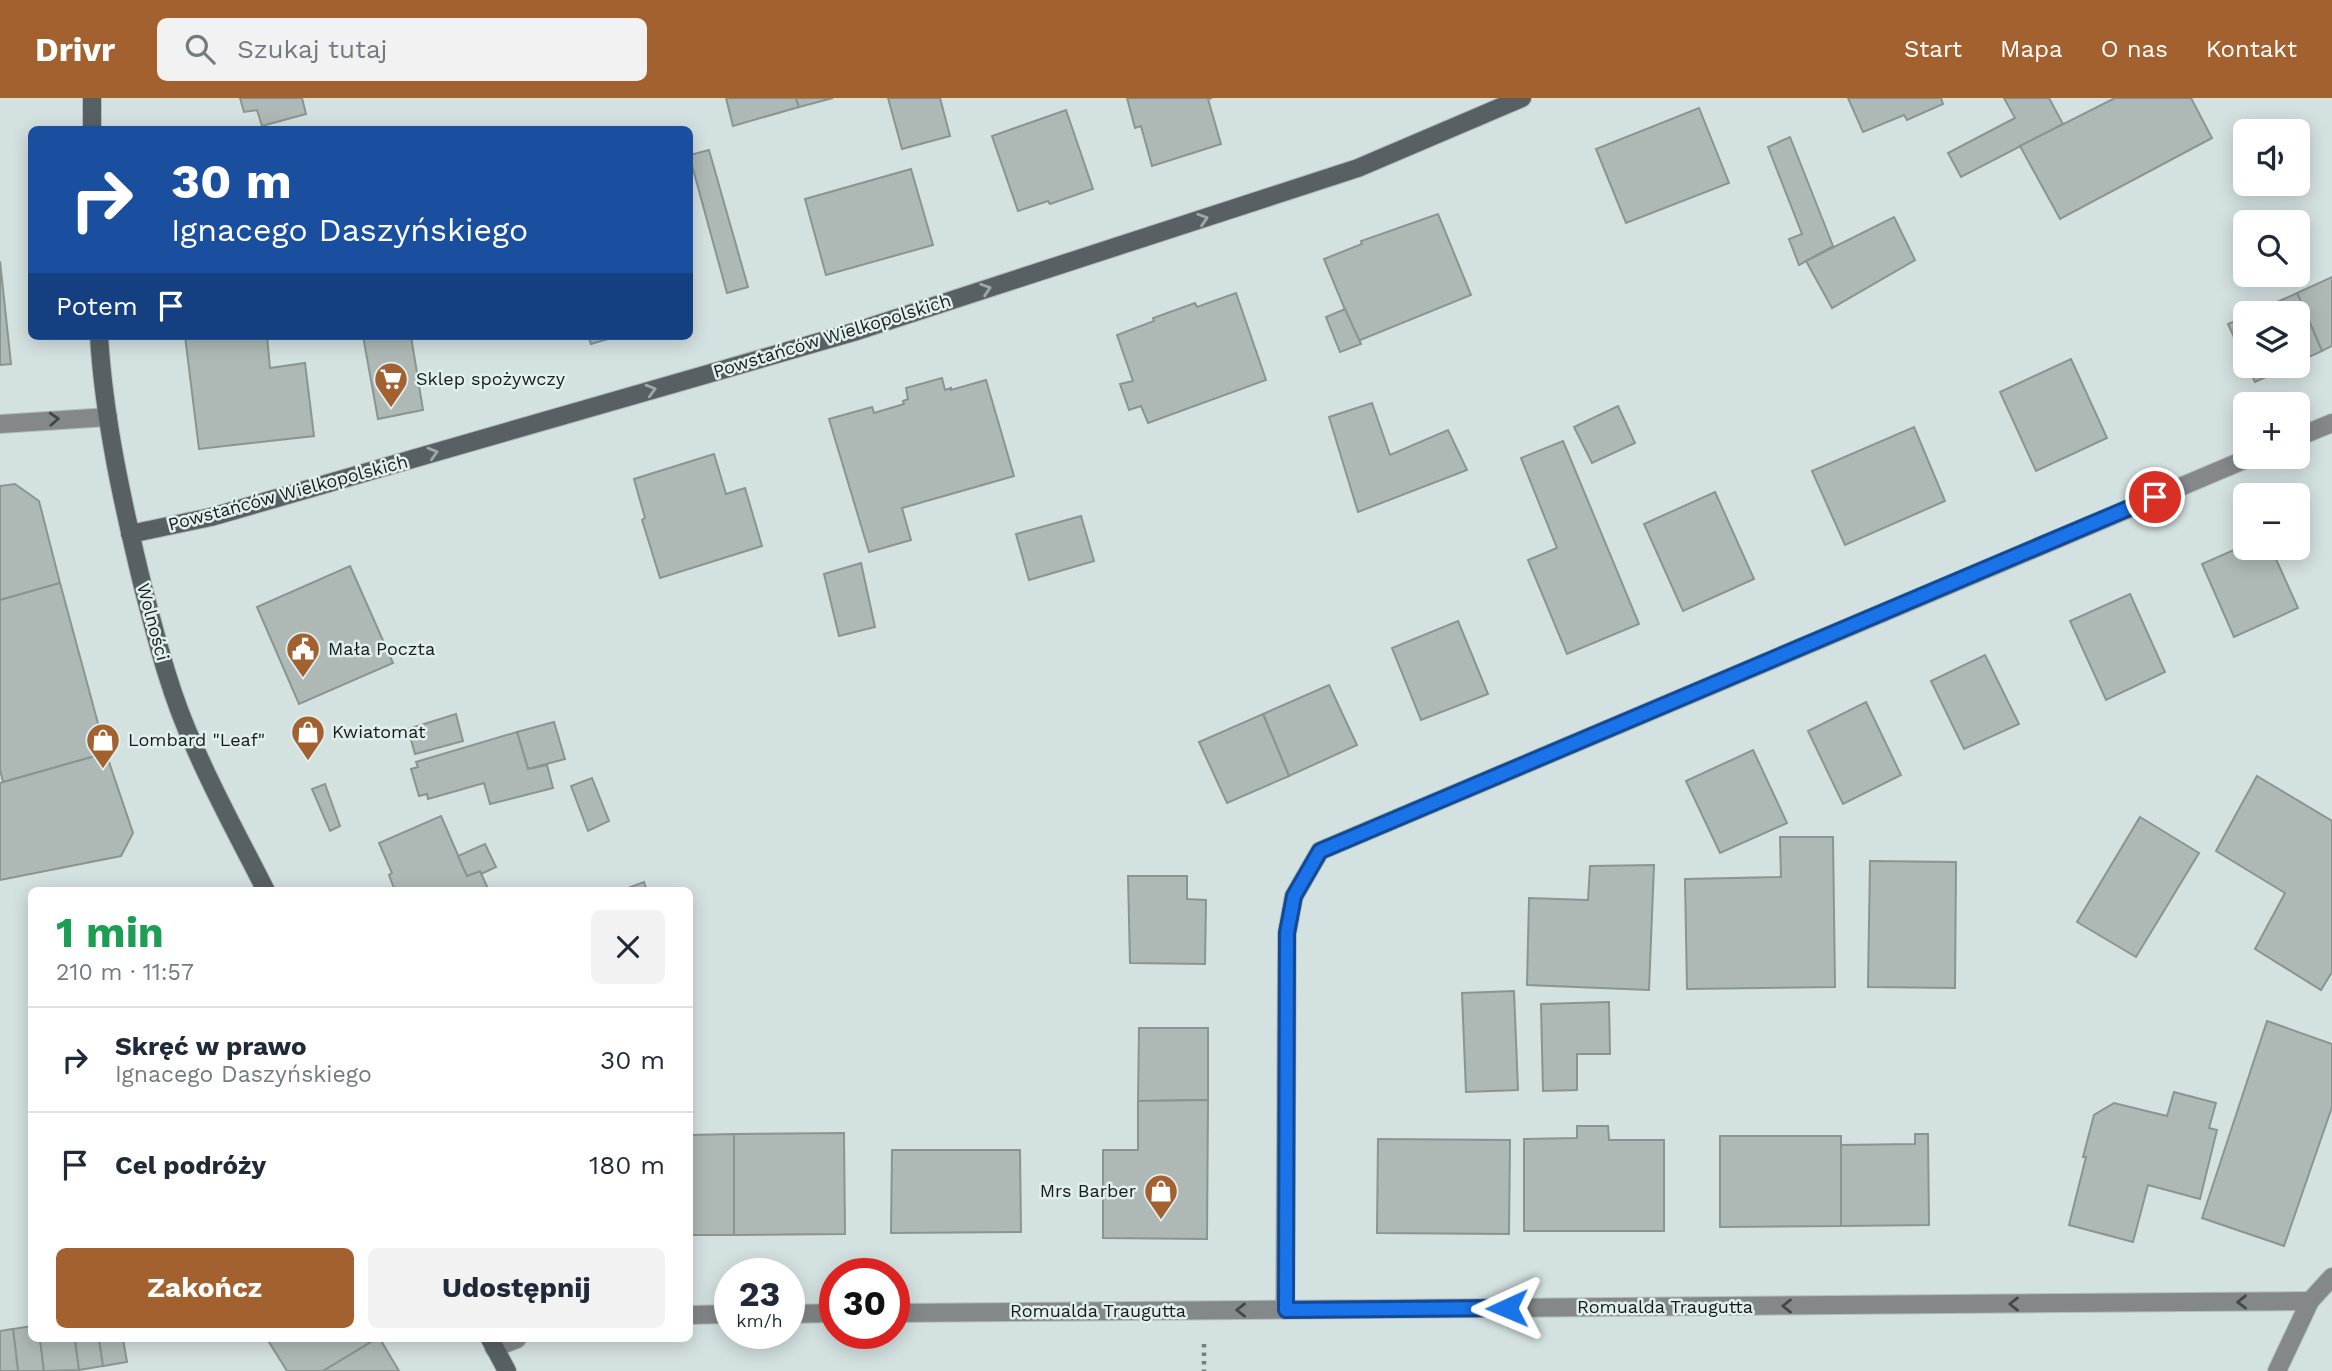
<!DOCTYPE html>
<html lang="pl">
<head>
<meta charset="utf-8">
<style>
  :root { --surface:#fff; --page:#f2f2f3; --text:#1f2937; --muted:#747a83; --line:#e0e1e3; --accent:#a46130 }
  body { margin:0; font-family:"Work Sans",sans-serif; background:var(--page); color:var(--text); height:100vh; display:flex; flex-direction:column; font-size:26px; white-space:nowrap }
  * { box-sizing:border-box; margin:0 }
  p { font-size:23px; color:var(--muted) }
  .icon { flex:none; width:38px; height:38px; fill:none; stroke:currentColor; stroke-width:2; stroke-linecap:round; stroke-linejoin:round }
  .map { position:relative; flex:1; overflow:hidden }
  .details { position:absolute; left:28px; top:789px; width:665px; height:455px; display:flex; flex-direction:column; background:var(--surface); border-radius:10px; box-shadow:0 4px 18px #0003 }
  .details>* { flex:none }
  .hud { position:absolute; left:28px; top:28px; width:665px; height:214px; border-radius:10px; box-shadow:0 4px 18px #0003; background:#1a4fa0; color:#fff; overflow:hidden }
  .fabs { position:absolute; left:2233px; top:21px; display:grid; gap:14px }
  .fabs a { display:grid; place-items:center; width:77px; height:77px; border-radius:10px; background:var(--surface); box-shadow:0 4px 18px #0003; font-size:35px }
  .speed { position:absolute; left:714px; top:1160px; display:flex; gap:14px; font-size:35px; font-weight:700; text-align:center }
  .speed>* { display:grid; place-content:center; width:91px; height:91px; border-radius:50%; background:var(--surface); box-shadow:0 4px 18px #0003; line-height:1 }
  .speed small { font-size:18px; font-weight:400 }
  .speed .limit { border:10px solid #d22; background:#fff; color:#111 }
  .pin { position:absolute; display:grid; place-items:center; width:60px; height:60px; color:#fff; margin:-30px; border:4px solid #fff; border-radius:50%; box-shadow:0 2px 7px #0007 }
  .me { position:absolute; width:77px; margin:-38px; rotate:269deg; stroke-linejoin:round; filter:drop-shadow(0 0 5px #0008) }
  .turn { display:flex; align-items:center; gap:24px; height:147px; padding:0 28px; font-size:32px }
  .turn .icon { width:91px; height:91px; stroke-width:2.5 }
  .turn b { display:block; font-size:49px; line-height:60px }
  .then { display:flex; align-items:center; height:66px; padding:0 28px; background:#0003; gap:14px; font-size:26px }
  .round { display:grid; place-items:center; flex:none; width:74px; height:74px; border-radius:10px; background:var(--page) }
  .head { display:flex; align-items:center; justify-content:space-between; height:119px; padding:0 28px }
  h1 { font-size:42px; font-weight:700; line-height:52px; color:#1e9e55 }
  .button { display:flex; gap:14px; margin-top:auto; padding:14px 28px }
  .button a { flex:1; height:80px; border-radius:10px; background:var(--accent); color:#fff; font-size:28px; font-weight:700; line-height:80px; text-align:center }
  .button a+a { background:var(--page); color:var(--text) }
  ul { padding:0; list-style:none }
  li { display:flex; align-items:center; gap:21px; height:105px; padding:0 28px; border-top:2px solid var(--line) }
  li div { flex:1 }
  li b { display:block; font-size:26px }
  li em { font-style:normal }
  header { display:flex; align-items:center; gap:42px; box-sizing:border-box; height:98px; padding:0 35px; background:var(--accent); color:#fff }
  header strong { font-size:33px }
  nav { display:flex; gap:38px; margin-inline-start:auto; font-size:24px }
  .search { width:490px; height:63px; background:var(--page); display:flex; align-items:center; gap:18px; box-sizing:border-box; padding:0 24px; border-radius:10px; color:var(--muted); font-size:26px }
  .map>svg:first-child { display:block }
  .building { fill:#aeb9b5; stroke:#8a9490; stroke-width:2 }
  .lines { fill:none; stroke-linecap:round; stroke-linejoin:round }
  .street-casing { stroke:#b2bdbd; stroke-width:20 }
  .secondary-casing { stroke:#b2bdbd; stroke-width:20 }
  .path { stroke:#767f7f; stroke-width:4.5; stroke-dasharray:3.5 5; stroke-linecap:butt }
  .street { stroke:#84888a; stroke-width:18 }
  .secondary { stroke:#596063; stroke-width:18 }
  .oneway { stroke:#9da8a9 }
  .oneway2 { stroke:#424747 }
  .route-casing { stroke:#114b97; stroke-width:18 }
  .route { stroke:#1a73e8; stroke-width:12 }
  .labels { text-anchor:middle; stroke-width:5; stroke-linejoin:round; paint-order:stroke }
  .street-label { font-size:18px; fill:#161b1b; stroke:#e1efef }
  .poi-label { font-size:18px; fill:#161b1b; stroke:#e1efef; text-anchor:start }
</style>
</head>
<body>
<header>
<strong>Drivr</strong>
<div class="search"><svg class="icon" aria-label="search" viewBox="0 0 24 24"><circle cx="10" cy="10" r="6"/><path d="M15 15l6 6"/></svg>Szukaj tutaj</div>
<nav><a>Start</a><a>Mapa</a><a>O nas</a><a>Kontakt</a></nav>
</header>
<div class="map">
<svg width="2332" height="1273" viewBox="0 0 2332 1273">
  <rect width="100%" height="100%" fill="#d4e1e1"/>
  <g class="building">
    <path d="M240,0H302L306,16L262,28L257,12L244,14Z"/>
    <path d="M726,0H796L799,9L733,28Z"/>
    <path d="M796,0H833L799,9Z"/>
    <path d="M888,0H940L950,38L902,51Z"/>
    <path d="M1127,0H1212L1208,1L1221,46L1152,68L1141,28L1135,30Z"/>
    <path d="M1848,0H1941L1943,6L1907,22L1904,17L1863,34Z"/>
    <path d="M2004,0H2049L2063,26L1961,79L1948,55L2015,20Z"/>
    <path d="M2115,0H2191L2212,40L2060,121L2020,48Z"/>
    <path d="M1699,10L1729,85L1626,125L1596,51Z"/>
    <path d="M1066,12L1093,91L1050,106L1048,103L1018,113L992,38Z"/>
    <path d="M1790,39L1833,148L1799,167L1789,141L1802,136L1768,49Z"/>
    <path d="M709,52L748,189L727,195L690,60V57Z"/>
    <path d="M911,71L933,147L826,177L805,101Z"/>
    <path d="M1438,116L1471,197L1358,243L1324,161L1362,146L1361,143Z"/>
    <path d="M1894,119L1915,162L1832,210L1806,163Z"/>
    <path d="M0,163L11,266L0,267Z"/>
    <path d="M2332,179V248L2322,253L2297,195Z"/>
    <path d="M1236,195L1266,282L1148,325L1141,308L1129,312L1120,286L1133,283L1117,237L1154,223L1153,220L1195,205L1197,209Z"/>
    <path d="M2297,195L2322,253L2298,264V215H2253Z"/>
    <path d="M1345,211L1361,246L1340,254L1326,219Z"/>
    <path d="M2245,219V263L2228,226Z"/>
    <path d="M185,238H267L270,270L305,265L314,338L199,351Z"/>
    <path d="M363,238H411L423,312L378,321Z"/>
    <path d="M588,238H618L591,246Z"/>
    <path d="M2071,261L2107,340L2036,373L2000,294Z"/>
    <path d="M2247,268H2290L2255,284Z"/>
    <path d="M942,280L945,292L951,290V292L986,282L1014,378L902,410L911,442L869,454L829,321L872,309L874,315L904,306L903,303L908,301L906,290Z"/>
    <path d="M1372,305L1390,357L1448,332L1467,372L1358,414L1329,319Z"/>
    <path d="M1618,308L1635,345L1592,365L1574,329Z"/>
    <path d="M1914,329L1945,403L1845,447L1812,373Z"/>
    <path d="M1563,343L1639,526L1567,556L1528,462L1557,450L1521,360Z"/>
    <path d="M714,356L726,396L745,390L762,448L660,480L642,422L645,420L634,381Z"/>
    <path d="M15,386L39,403L60,485L0,502V388Z"/>
    <path d="M1715,394L1754,481L1683,513L1644,426Z"/>
    <path d="M1081,418L1094,463L1029,482L1016,436Z"/>
    <path d="M2245,447V450H2271L2298,510L2234,539L2202,466Z"/>
    <path d="M861,465L875,529L839,538L824,476Z"/>
    <path d="M350,468L393,565L299,606L257,509Z"/>
    <path d="M60,485L106,655L3,684L0,672V502Z"/>
    <path d="M2130,496L2165,574L2106,602L2070,523Z"/>
    <path d="M1458,523L1488,596L1421,622L1392,550Z"/>
    <path d="M1985,557L2019,626L1964,651L1931,583Z"/>
    <path d="M1329,587L1357,647L1289,678L1263,616Z"/>
    <path d="M1866,604L1901,677L1843,706L1808,633Z"/>
    <path d="M456,616L463,643L415,656L408,631Z"/>
    <path d="M1263,616L1289,678L1227,705L1199,644Z"/>
    <path d="M554,624L565,661L528,671L517,634Z"/>
    <path d="M517,634L528,671L547,667L553,690L490,706L484,685L428,701L427,696L419,698L411,671L418,669L416,664Z"/>
    <path d="M1753,652L1787,725L1720,755L1686,683Z"/>
    <path d="M106,655L133,735L121,758L0,782V685Z"/>
    <path d="M2257,678L2332,723V874L2321,892L2255,851L2285,795L2216,753Z"/>
    <path d="M592,680L609,723L588,733L571,688Z"/>
    <path d="M325,686L340,728L330,733L312,691Z"/>
    <path d="M441,718L467,778L480,773L489,793H395L389,777L392,775L379,745Z"/>
    <path d="M2140,719L2199,755L2136,859L2077,824Z"/>
    <path d="M1780,739H1833L1835,889L1687,891L1685,781L1781,779Z"/>
    <path d="M485,746L496,769L481,776L480,773L467,778L458,758Z"/>
    <path d="M1870,763L1956,764L1955,890L1868,889Z"/>
    <path d="M1654,767L1649,892L1527,887L1529,800L1588,802L1590,768Z"/>
    <path d="M1128,778H1187V801L1206,802L1205,866L1130,865Z"/>
    <path d="M644,784L647,793H620Z"/>
    <path d="M1514,893L1518,992L1466,994L1462,895Z"/>
    <path d="M1609,904L1610,956H1577V992L1543,993L1541,906Z"/>
    <path d="M2267,923L2332,946V1009L2284,1148L2202,1120Z"/>
    <path d="M1139,930H1208V1002L1138,1003Z"/>
    <path d="M2174,994L2216,1005L2209,1030L2217,1032L2200,1101L2148,1087L2133,1144L2069,1127L2086,1059H2083L2094,1017L2114,1005L2167,1018Z"/>
    <path d="M1208,1002L1207,1141L1103,1140V1052H1138V1003Z"/>
    <path d="M1577,1028H1608L1609,1042H1664V1133H1524V1041L1577,1040Z"/>
    <path d="M844,1035L845,1136L734,1137V1036Z"/>
    <path d="M734,1036V1137H690V1037Z"/>
    <path d="M1915,1036H1928L1929,1127L1841,1128L1840,1047L1915,1046Z"/>
    <path d="M1720,1038H1841V1128L1720,1129Z"/>
    <path d="M1378,1041L1510,1042L1509,1136L1377,1135Z"/>
    <path d="M892,1052H1020L1021,1134L891,1135Z"/>
    <path d="M32,1228V1241H40L44,1273H18L13,1231Z"/>
    <path d="M13,1231L18,1273H0V1233Z"/>
    <path d="M40,1241H75L79,1272L44,1273Z"/>
    <path d="M75,1241H99L103,1268L79,1272Z"/>
    <path d="M99,1241H123L127,1264L103,1268Z"/>
    <path d="M267,1241H376L323,1273H287Z"/>
    <path d="M376,1241H380L399,1273H323Z"/>
  </g>
  <g class="lines">
    <g class="street-casing">
      <g id="street">
        <path d="M0,326L108,319"/>
        <path d="M2298,339L2332,325"/>
        <path d="M1285,1212L1287,835L1294,798L1320,753L2251,359"/>
        <path d="M894,1215L2310,1203"/>
        <path d="M789,1216L835,1215"/>
        <path d="M690,1217L730,1216"/>
        <path d="M494,1250L517,1241"/>
        <path d="M2277,1273L2310,1203L2332,1179"/>
      </g>
    </g>
    <g class="secondary-casing">
      <g id="secondary">
        <path d="M92,0V32"/>
        <path d="M99,238C104,322 123,407 143,489C157,543 171,599 195,650C216,699 242,745 266,793"/>
        <path d="M130,436L211,419L857,233L1358,70L1522,0"/>
        <path d="M490,1241L507,1273"/>
      </g>
    </g>
    <path class="path" d="M1204,1246V1273"/>
    <use href="#street" class="street"/>
    <use href="#secondary" class="secondary"/>
  </g>
  <defs><path id="oneway-chevron" d="M-2-3.5L2.5 0L-2 3.5" fill="none" stroke-width="1.6" stroke-linecap="round" stroke-linejoin="round" transform="scale(1.75)"/></defs>
  <g class="oneway">
    <use href="#oneway-chevron" transform="translate(1203 121) rotate(-18)"/>
    <use href="#oneway-chevron" transform="translate(986 191) rotate(-18)"/>
    <use href="#oneway-chevron" transform="translate(651 292) rotate(-16)"/>
    <use href="#oneway-chevron" transform="translate(433 355) rotate(-16)"/>
  </g>
  <g class="oneway2">
    <use href="#oneway-chevron" transform="translate(54 321) rotate(-3)"/>
    <use href="#oneway-chevron" transform="translate(2242 1204) rotate(179)"/>
    <use href="#oneway-chevron" transform="translate(2014 1206) rotate(180)"/>
    <use href="#oneway-chevron" transform="translate(1787 1208) rotate(180)"/>
    <use href="#oneway-chevron" transform="translate(1241 1212) rotate(180)"/>
  </g>
  <g class="lines">
    <g class="route-casing">
      <path id="route" d="M1507,1210L1286,1212L1287,835L1294,798L1320,753L2155,399"/>
    </g>
    <use href="#route" class="route"/>
  </g>
  <defs>
    <g id="supermarket-pin" transform="scale(1.75)"><path d="M0 17L-7.5 6A9.5 9.5 0 1 1 7.5 6Z" fill="#a46130" stroke="#e1efef"/><path d="M-6-5.5h2.5l.6 2H6L4.5 2H-2.5L-4.4-4H-6ZM-1.5 3.2a1.3 1.3 0 1 0 .1 0ZM3 3.2a1.3 1.3 0 1 0 .1 0Z" fill="#fff"/></g>
    <g id="civic-pin" transform="scale(1.75)"><path d="M0 17L-7.5 6A9.5 9.5 0 1 1 7.5 6Z" fill="#a46130" stroke="#e1efef"/><path d="M-.6-6.5H3V-4.5H.6V-3L4-1V1h2V6H-6V1h2V-1L-.6-3ZM-1.2 2.5V6h2.4V2.5Z" fill="#fff"/></g>
    <g id="shop-pin" transform="scale(1.75)"><path d="M0 17L-7.5 6A9.5 9.5 0 1 1 7.5 6Z" fill="#a46130" stroke="#e1efef"/><path d="M-5-2.5h2.3a2.7 3.5 0 0 1 5.4 0H5L5.5 6h-11ZM-1.5-2.5h3a1.5 2.3 0 0 0-3 0Z" fill="#fff"/></g>
  </defs>
  <g fill-rule="evenodd">
    <use href="#supermarket-pin" x="391" y="281"/>
    <use href="#civic-pin" x="303" y="551"/>
    <use href="#shop-pin" x="308" y="634"/>
    <use href="#shop-pin" x="103" y="642"/>
    <use href="#shop-pin" x="1161" y="1093"/>
  </g>
  <g class="labels">
    <g class="street-label">
      <text transform="translate(832 238) rotate(-17)" y="6">Powstańców Wielkopolskich</text>
      <text transform="translate(288 395) rotate(-15)" y="6">Powstańców Wielkopolskich</text>
      <text transform="translate(153 524) rotate(75)" y="6">Wolności</text>
      <text x="1665" y="1215">Romualda Traugutta</text>
      <text x="1098" y="1219">Romualda Traugutta</text>
    </g>
    <g class="poi-label">
      <text x="416" y="287">Sklep spożywczy</text>
      <text x="328" y="557">Mała Poczta</text>
      <text x="332" y="640">Kwiatomat</text>
      <text x="128" y="648">Lombard "Leaf"</text>
      <text x="1136" y="1099" text-anchor="end">Mrs Barber</text>
    </g>
  </g>
</svg>
<div class="fabs">
<a><svg class="icon" aria-label="sound" viewBox="0 0 24 24"><path d="M4 9h4l5-4v14l-5-4H4zM17 9q2 3 0 6"/></svg></a>
<a><svg class="icon" aria-label="search" viewBox="0 0 24 24"><circle cx="10" cy="10" r="6"/><path d="M15 15l6 6"/></svg></a>
<a><svg class="icon" aria-label="layers" viewBox="0 0 24 24"><path d="M12 4l9 5-9 5-9-5zM3 14l9 5 9-5"/></svg></a>
<a>+</a>
<a>−</a>
</div>
<div class="speed"><div>23<small>km/h</small></div><div class="limit">30</div></div>
<div class="pin" style="left:2155px;top:399px;background:#d93025"><svg class="icon" aria-label="arrive" viewBox="0 0 24 24"><path d="M6 21V4h12l-3 4 3 4H6"/></svg></div>
<svg class="me" style="left:1507px;top:1210px" viewBox="-20 -20 40 40"><path d="M0-17L14 15 0 8-14 15z" fill="#1a73e8" stroke="#fff" stroke-width="4"/></svg>
<div class="hud">
<div class="turn"><svg class="icon" aria-label="right" viewBox="0 0 24 24"><path d="M7 20v-9h11M14 6l5 5-5 5"/></svg><div><b>30 m</b>Ignacego Daszyńskiego</div></div>
<div class="then">Potem<svg class="icon" aria-label="arrive" viewBox="0 0 24 24"><path d="M6 21V4h12l-3 4 3 4H6"/></svg></div>
</div>
<section class="details">
<div class="head"><div><h1>1 min</h1><p>210 m · 11:57</p></div><a class="round"><svg class="icon" aria-label="close" viewBox="0 0 24 24"><path d="M6 6l12 12M18 6L6 18"/></svg></a></div>
<ul>
<li><svg class="icon" aria-label="right" viewBox="0 0 24 24"><path d="M7 20v-9h11M14 6l5 5-5 5"/></svg><div><b>Skręć w prawo</b><p>Ignacego Daszyńskiego</p></div><em>30 m</em></li>
<li><svg class="icon" aria-label="arrive" viewBox="0 0 24 24"><path d="M6 21V4h12l-3 4 3 4H6"/></svg><div><b>Cel podróży</b></div><em>180 m</em></li>
</ul>
<div class="button"><a>Zakończ</a><a>Udostępnij</a></div>
</section>
</div>
</body>
</html>
